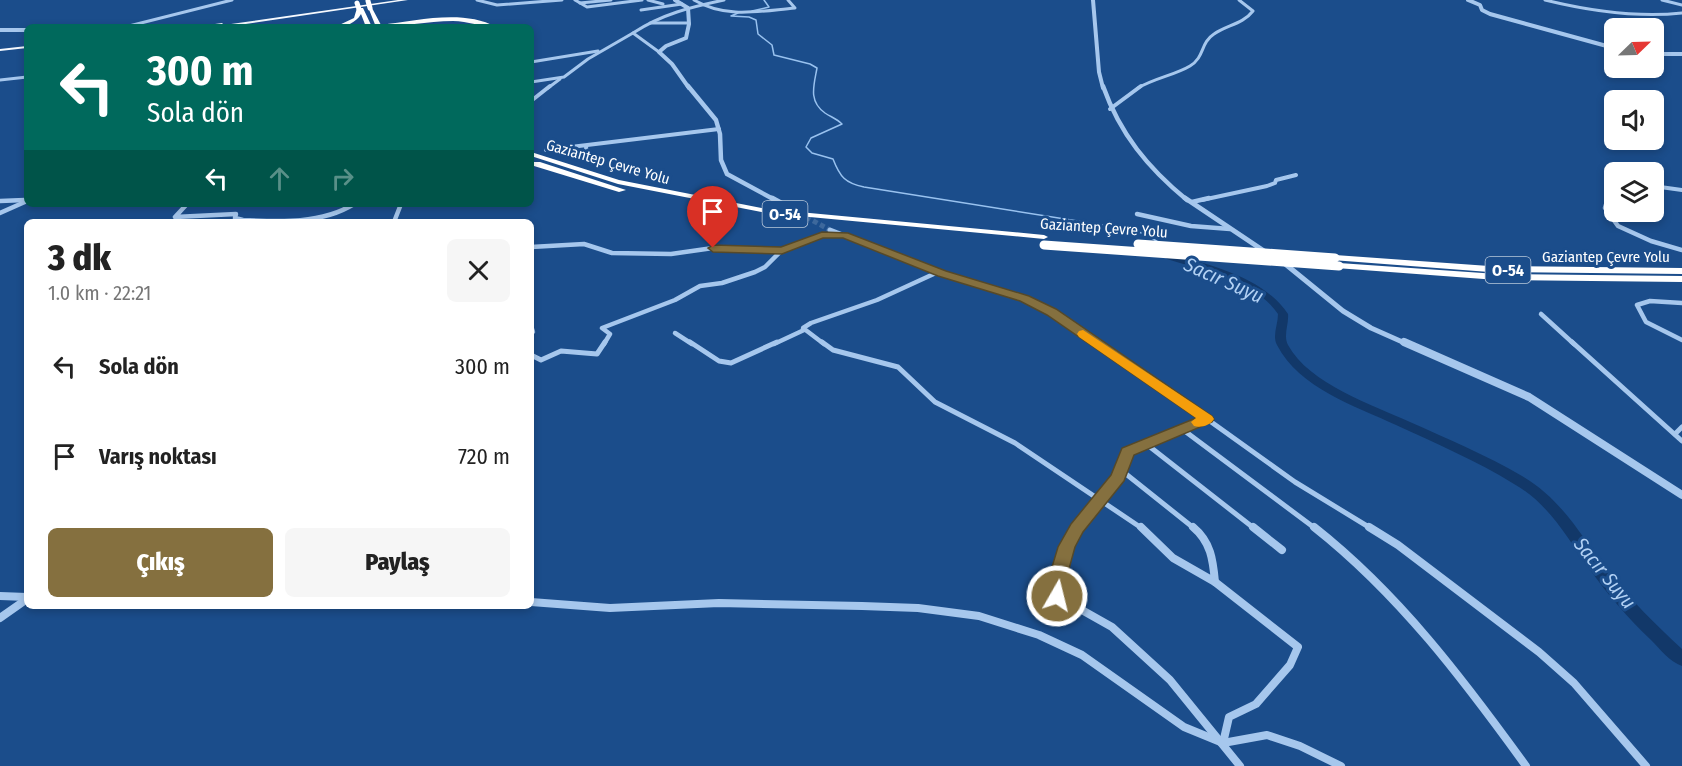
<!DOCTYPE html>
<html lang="tr">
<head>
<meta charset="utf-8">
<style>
  :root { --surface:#fff; --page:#f6f6f6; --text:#222; --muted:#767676; --accent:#85703f }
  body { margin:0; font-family:"Fira Sans Condensed",sans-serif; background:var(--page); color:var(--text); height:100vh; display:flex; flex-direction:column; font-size:22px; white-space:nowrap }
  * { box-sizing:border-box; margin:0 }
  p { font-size:20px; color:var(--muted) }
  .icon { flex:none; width:33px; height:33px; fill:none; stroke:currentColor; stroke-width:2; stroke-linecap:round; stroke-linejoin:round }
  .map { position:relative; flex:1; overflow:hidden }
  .side { position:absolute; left:24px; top:219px; width:510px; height:390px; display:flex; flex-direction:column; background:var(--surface); border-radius:9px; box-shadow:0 3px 9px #0003 }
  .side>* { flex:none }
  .banner { position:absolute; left:24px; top:24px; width:510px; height:183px; border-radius:9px; box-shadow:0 3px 9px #0003; background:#00695c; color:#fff; overflow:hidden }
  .needle { width:39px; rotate:67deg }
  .controls { position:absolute; left:1604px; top:18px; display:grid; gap:12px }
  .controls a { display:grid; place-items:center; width:60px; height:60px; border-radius:9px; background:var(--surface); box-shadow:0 3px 9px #0003; font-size:30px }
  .pin { position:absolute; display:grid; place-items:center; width:51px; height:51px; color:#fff; margin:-62px -26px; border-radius:50% 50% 50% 0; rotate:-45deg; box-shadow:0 0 6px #0007 }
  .pin .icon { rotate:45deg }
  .me { position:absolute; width:66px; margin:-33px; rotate:8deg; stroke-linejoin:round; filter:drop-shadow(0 0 4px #0008) }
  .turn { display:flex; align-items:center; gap:21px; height:126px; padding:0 24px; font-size:27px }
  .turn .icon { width:78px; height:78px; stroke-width:2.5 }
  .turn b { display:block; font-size:42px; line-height:51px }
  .lanes { display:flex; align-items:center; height:57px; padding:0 24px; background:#0003; justify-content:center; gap:30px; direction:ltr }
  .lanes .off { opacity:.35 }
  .round { display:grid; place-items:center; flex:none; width:63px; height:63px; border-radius:9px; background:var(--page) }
  .overview { display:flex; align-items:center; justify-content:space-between; height:102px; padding:0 24px }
  h1 { font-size:36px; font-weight:800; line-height:45px }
  .button { display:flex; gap:12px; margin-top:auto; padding:12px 24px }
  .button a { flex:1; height:69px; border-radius:9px; background:var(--accent); color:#fff; font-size:24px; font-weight:800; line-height:69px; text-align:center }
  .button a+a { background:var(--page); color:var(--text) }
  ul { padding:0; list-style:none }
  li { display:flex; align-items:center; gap:18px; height:90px; padding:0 24px }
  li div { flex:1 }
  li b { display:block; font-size:22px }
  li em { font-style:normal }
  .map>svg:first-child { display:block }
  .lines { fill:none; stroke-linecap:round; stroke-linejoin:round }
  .stream { stroke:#99c2ef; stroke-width:1.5 }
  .river { fill:#123869; fill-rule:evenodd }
  .tertiary-tunnel { stroke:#3d689c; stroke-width:5; stroke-dasharray:5 3; stroke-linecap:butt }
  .minor-far4 { stroke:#a6c7ed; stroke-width:3 }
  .minor-far3 { stroke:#a6c7ed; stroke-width:4 }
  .minor-far2 { stroke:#a6c7ed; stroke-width:4.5 }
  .minor-far1 { stroke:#a6c7ed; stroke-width:5 }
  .minor { stroke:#a6c7ed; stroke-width:8 }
  .tertiary-far3 { stroke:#a6c7ed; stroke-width:4 }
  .tertiary-far2 { stroke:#a6c7ed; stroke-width:4.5 }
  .tertiary-far1 { stroke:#a6c7ed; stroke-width:5 }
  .tertiary { stroke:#a6c7ed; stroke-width:8 }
  .trunk { fill:#f6faff; fill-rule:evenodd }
  .motorway { fill:#fff; fill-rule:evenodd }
  .motorway-bridge-far1 { stroke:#fff; stroke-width:5 }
  .motorway-bridge { stroke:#fff; stroke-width:9 }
  .route { fill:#85703f; stroke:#564929; stroke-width:1.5 }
  .slow { fill:#f59e0b }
  .labels { text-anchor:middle; stroke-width:6; stroke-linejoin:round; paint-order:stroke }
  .far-street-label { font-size:15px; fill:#fff; stroke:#1b4d8b }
  .shield { fill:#1b4d8b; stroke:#bbcadc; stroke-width:1.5 }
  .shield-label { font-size:16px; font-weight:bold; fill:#fff }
  .water-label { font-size:20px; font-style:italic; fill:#b2d1f4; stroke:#1b4d8b }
</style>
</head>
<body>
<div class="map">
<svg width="1682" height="766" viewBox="0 0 1682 766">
  <rect width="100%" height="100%" fill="#1b4d8b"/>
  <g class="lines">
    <g class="stream">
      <path d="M752,11L769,7L764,0"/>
      <path d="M738,13L731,16L749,17L756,20L758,34L772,45L774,55L810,64L817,68C814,85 808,101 825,113C831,117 837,119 842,124L811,138L806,147L812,153L833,159C840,177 845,183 864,187L1128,229L1145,234L1158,242"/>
    </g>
    <path class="river" d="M1170,254C1211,265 1263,277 1288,314C1289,325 1283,335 1288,345C1309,384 1373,405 1410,422C1448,439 1486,455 1522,476C1562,499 1582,537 1609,573C1631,600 1656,625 1682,649V666C1670,662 1660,649 1651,640C1628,618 1607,594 1589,568C1566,536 1549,504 1514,484C1477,461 1435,443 1396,425C1355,406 1299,388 1277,345C1272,335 1278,325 1278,314C1255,280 1203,271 1167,259L1165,257Z"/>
    <path class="tertiary-tunnel" d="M799,213L830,230"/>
    <g class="minor-far4">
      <path d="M477,0L497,5L562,0"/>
      <path d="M575,0L587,7L642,0"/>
      <path d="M648,0L663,4"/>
      <path d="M694,0C726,19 760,11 795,8L788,0"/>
      <path d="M1545,0C1590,11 1636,18 1682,13"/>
      <path d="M1662,0L1682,5"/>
      <path d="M580,3L611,0"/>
      <path d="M641,10L682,4"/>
      <path d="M650,23H689"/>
      <path d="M125,27L232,0"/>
      <path d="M659,52L633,33C662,14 691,7 724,0"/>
      <path d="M531,62L598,51"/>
      <path d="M0,80L27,77"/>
      <path d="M531,82L564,77L588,59L633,33"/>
      <path d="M548,88L560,79"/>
      <path d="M1138,88C1155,78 1175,75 1190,66C1205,57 1200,43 1214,34C1227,25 1243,24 1253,11L1239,0"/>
    </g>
    <g class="minor-far3">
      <path d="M531,101L550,86"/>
      <path d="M1110,109L1141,86"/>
      <path d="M586,146L587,158"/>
      <path d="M546,150L719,129"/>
      <path d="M1653,186L1682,190"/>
      <path d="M1202,200L1267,186L1275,183L1276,180L1296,175"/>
      <path d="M1608,200L1614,180"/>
    </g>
    <g class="minor-far2">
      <path d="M1608,198L1605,208L1618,226L1651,241L1682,250"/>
      <path d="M0,201L25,200"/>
      <path d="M1192,202L1209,198"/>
      <path d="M187,204L175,217L236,214L235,218L243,220C280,222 322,224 354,204"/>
      <path d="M0,213L27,201"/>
      <path d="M1137,214L1191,226L1230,229"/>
      <path d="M394,222L401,204"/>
      <path d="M531,247L584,244L612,253L671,254L713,248L782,250L822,235H842"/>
      <path d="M1682,303L1650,301L1637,305L1646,322L1682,340"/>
      <path d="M1541,314L1574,344"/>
      <path d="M531,326L533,332L531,333"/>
      <path d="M675,333L692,344"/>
      <path d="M604,344L610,334L602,328L675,300L700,286L722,283L755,272L765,267L782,250"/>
      <path d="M774,344L804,330"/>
      <path d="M824,344L803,328L811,323L877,300L938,272"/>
    </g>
    <g class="minor-far1">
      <path d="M690,342L719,361L731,363L777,342"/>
      <path d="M822,342L833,350L898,367L935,402L1015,443L1143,529"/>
      <path d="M1572,342L1682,441"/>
      <path d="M531,355L541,360L561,351L597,354L605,342"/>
      <path d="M1182,429L1316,529"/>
      <path d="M1675,434L1682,427"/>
      <path d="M1145,443L1255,529"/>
      <path d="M1121,470L1195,529"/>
      <path d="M1077,529L1118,477L1127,452L1207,419L1295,482L1372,529"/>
    </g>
    <g class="minor">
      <path d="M1078,527C1066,546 1052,574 1057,596L1112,627L1170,680L1240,766"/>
      <path d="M1141,527L1173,558L1215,582C1213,560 1211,542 1193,527"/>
      <path d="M1253,527L1282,550"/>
      <path d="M1314,527C1399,594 1463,679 1526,766"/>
      <path d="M1369,527L1398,545L1539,652L1574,683L1646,766"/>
      <path d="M1215,582L1298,647L1290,665L1256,704L1229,717L1223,743"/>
      <path d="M0,596L27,597"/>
      <path d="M531,602L610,608L719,603L862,606L918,608L979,616L1039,635L1082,655L1184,727L1223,743L1267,735L1300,746L1341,766"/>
      <path d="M0,618L27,599"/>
    </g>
    <g class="tertiary-far3">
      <path d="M675,0L688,8L689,24L686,38L666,46L659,52L672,64L689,88"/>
      <path d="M1093,0L1099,72L1103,88"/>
      <path d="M1468,0L1480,5L1482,10L1490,14L1614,48"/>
      <path d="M0,30H27"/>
      <path d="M1653,54H1682"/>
    </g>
    <g class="tertiary-far2">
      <path d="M688,86L716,120L720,134L721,160L727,174L775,200"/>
      <path d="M1103,86C1120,134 1148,168 1187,200"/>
    </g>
    <g class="tertiary-far1">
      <path d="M772,198L794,210"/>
      <path d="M1185,198L1267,253"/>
      <path d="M830,230L942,274L1024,298L1052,312L1098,344"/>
      <path d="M1284,263L1343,311L1371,328L1407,344"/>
    </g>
    <g class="tertiary">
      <path d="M1096,342L1207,419"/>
      <path d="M1404,342L1529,397L1682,495"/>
    </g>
    <g class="trunk">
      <path d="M398,0H408L225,27H194L222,23L224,25Z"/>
      <path d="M27,46V48L0,51V49Z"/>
    </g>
    <g class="motorway">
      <path d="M368,7L372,8L381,25C416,21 463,9 496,27C481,27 468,21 453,21C427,21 402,27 376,27Z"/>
      <path d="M357,8H363L372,27H366L361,14C356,23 345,27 335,27L354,18Z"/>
      <path d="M531,152L619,180L767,209L1044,235L1048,237L1044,239L767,213L618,184L531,156Z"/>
      <path d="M534,162H540L626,190L619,192L534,166Z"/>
      <path d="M1335,255L1489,266L1682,268V274L1489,272L1332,260L1331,258Z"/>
      <path d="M1339,263L1497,274L1682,276V282L1497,280L1336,268V264Z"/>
    </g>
    <g class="motorway-bridge-far1">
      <path d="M368,1L370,8"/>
      <path d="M357,3L359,9"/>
    </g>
    <g class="motorway-bridge">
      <path d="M1138,244L1335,258"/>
      <path d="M1044,245L1339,266"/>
    </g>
  </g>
  <path class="route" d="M822,232L848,233L946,271L1029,296L1056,309L1212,416L1214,419L1212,422L1134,455L1124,481L1083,532L1075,547L1064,587L1066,596L1063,600L1057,603L1050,600L1046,587L1058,547L1071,524L1111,475L1122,448L1196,418L1047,315L1020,301L938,276L843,238H823L782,254L713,252L708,248L713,245L781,247Z"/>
  <path class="slow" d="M1083,330L1212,416L1214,419C1210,426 1200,428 1194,426L1191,422L1196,418L1079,337L1077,334L1079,331Z"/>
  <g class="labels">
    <g class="far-street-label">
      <text transform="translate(608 162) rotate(16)" y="5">Gaziantep Çevre Yolu</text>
      <text transform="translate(1104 228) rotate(4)" y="5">Gaziantep Çevre Yolu</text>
      <text x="1606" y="262">Gaziantep Çevre Yolu</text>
    </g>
    <g class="shield">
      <rect x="762.5" y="201" width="45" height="26" rx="4.5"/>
      <rect x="1485.5" y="257" width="45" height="26" rx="4.5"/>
    </g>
    <g class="shield-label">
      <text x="785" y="220">O-54</text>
      <text x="1508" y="276">O-54</text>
    </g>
    <g class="water-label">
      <text transform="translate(1224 280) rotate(24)" y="7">Sacır Suyu</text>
      <text transform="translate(1605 573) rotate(51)" y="7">Sacır Suyu</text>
    </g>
  </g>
</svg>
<div class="controls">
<a><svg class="needle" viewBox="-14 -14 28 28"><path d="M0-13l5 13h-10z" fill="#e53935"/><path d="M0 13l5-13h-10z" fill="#767676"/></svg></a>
<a><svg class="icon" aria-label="sound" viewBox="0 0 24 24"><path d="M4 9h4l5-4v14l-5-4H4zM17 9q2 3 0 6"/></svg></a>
<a><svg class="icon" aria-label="layers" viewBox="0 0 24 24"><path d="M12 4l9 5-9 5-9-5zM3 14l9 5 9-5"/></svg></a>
</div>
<div class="pin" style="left:713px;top:248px;background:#d93025"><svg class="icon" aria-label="arrive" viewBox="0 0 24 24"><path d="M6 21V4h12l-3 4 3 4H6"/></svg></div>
<svg class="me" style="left:1057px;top:596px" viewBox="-20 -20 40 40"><circle r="17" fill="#85703f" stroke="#fff" stroke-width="3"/><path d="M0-11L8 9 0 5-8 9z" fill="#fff"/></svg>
<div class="banner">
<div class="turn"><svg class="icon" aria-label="left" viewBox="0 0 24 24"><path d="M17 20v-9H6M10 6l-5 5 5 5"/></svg><div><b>300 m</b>Sola dön</div></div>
<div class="lanes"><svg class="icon" aria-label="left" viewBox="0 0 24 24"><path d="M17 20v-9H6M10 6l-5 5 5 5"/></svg><svg class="icon off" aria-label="ahead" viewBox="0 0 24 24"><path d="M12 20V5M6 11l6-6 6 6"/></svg><svg class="icon off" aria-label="right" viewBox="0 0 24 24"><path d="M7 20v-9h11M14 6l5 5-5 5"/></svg></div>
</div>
<section class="side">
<div class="overview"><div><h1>3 dk</h1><p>1.0 km · 22:21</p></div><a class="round"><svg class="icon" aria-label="close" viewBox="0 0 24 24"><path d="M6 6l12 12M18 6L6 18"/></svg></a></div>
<ul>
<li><svg class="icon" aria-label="left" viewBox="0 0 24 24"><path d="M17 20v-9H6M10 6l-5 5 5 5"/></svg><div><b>Sola dön</b></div><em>300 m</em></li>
<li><svg class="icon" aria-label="arrive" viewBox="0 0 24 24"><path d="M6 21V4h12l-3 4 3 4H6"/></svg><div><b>Varış noktası</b></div><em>720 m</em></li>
</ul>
<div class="button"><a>Çıkış</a><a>Paylaş</a></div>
</section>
</div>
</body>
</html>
